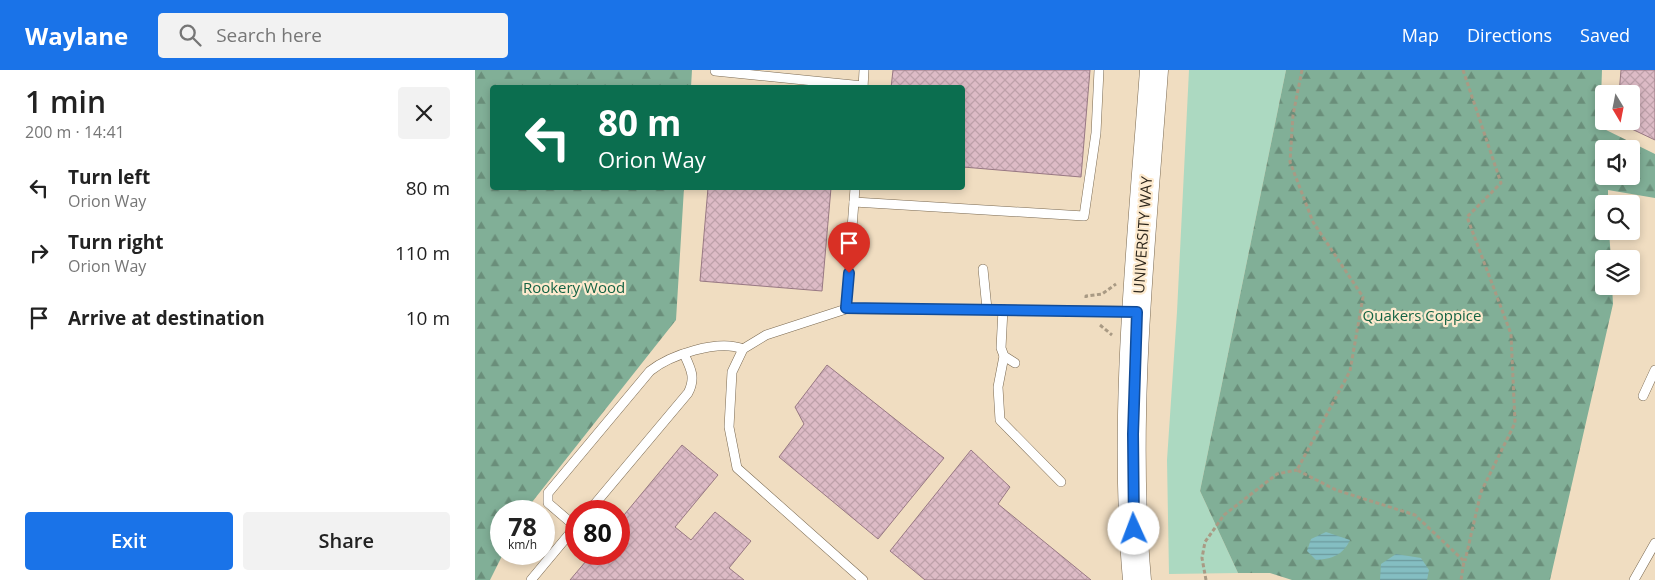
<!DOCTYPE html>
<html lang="en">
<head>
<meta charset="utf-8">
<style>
  :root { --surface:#fff; --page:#f2f2f2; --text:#222; --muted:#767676; --accent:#1a73e8 }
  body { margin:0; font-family:"Open Sans",sans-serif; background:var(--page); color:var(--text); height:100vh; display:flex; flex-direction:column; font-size:19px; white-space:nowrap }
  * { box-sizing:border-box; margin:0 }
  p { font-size:16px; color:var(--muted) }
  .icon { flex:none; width:28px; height:28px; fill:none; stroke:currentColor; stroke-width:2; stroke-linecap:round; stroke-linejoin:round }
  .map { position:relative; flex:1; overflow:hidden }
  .drawer { display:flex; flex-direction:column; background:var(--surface); width:475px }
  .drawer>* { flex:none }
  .guide { position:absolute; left:15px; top:15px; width:475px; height:105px; border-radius:5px; box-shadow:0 2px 8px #0003; background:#0b6e4f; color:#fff; overflow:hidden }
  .needle { width:32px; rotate:170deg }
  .fabs { position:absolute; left:1120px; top:15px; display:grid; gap:10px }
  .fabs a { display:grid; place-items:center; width:45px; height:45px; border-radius:5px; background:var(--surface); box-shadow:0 2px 8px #0003; font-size:25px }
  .speed { position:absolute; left:15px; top:430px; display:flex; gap:10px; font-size:25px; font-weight:700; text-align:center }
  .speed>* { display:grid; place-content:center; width:65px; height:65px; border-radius:50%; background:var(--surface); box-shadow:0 2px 8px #0003; line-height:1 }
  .speed small { font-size:12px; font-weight:400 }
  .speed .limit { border:8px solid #d22; background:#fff; color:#111 }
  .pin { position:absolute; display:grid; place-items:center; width:42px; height:42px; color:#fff; margin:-51px -21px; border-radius:50% 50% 50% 0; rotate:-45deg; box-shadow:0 0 5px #0007 }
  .pin .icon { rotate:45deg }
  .me { position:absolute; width:55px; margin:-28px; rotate:358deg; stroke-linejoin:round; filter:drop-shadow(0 0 4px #0008) }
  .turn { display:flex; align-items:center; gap:18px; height:105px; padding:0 25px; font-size:22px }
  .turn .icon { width:65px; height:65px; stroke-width:2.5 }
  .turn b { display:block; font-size:35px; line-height:42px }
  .round { display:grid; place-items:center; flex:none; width:52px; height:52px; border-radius:5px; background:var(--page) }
  .overview { display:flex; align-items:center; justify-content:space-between; height:85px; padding:0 25px }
  h1 { font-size:30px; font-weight:600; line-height:38px }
  .button { display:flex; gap:10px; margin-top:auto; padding:10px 25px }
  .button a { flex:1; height:58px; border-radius:5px; background:var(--accent); color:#fff; font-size:20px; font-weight:600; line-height:58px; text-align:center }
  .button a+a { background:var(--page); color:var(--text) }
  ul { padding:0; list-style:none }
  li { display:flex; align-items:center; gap:15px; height:65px; padding:0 25px }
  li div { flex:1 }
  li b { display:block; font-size:19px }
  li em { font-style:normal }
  header { display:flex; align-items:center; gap:30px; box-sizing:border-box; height:70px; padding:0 25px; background:var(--accent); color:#fff }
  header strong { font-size:24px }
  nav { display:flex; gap:28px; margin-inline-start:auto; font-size:18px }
  .search { width:350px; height:45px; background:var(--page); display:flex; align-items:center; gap:12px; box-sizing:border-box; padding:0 18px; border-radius:5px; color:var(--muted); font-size:19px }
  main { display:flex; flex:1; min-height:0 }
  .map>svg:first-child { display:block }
  .grass { fill:#acd9c1 }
  .forest { fill:url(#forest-firs); fill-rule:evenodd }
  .water { fill:url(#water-rules) }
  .building { fill:url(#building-cross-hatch); stroke:#987883 }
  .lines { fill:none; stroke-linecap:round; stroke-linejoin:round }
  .service-casing { stroke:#7a6951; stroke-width:10 }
  .trunk-casing { stroke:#7a6951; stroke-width:29 }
  .path { stroke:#a99a84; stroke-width:3; stroke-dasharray:4 2.5; stroke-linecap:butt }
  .service { stroke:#fff; stroke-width:9 }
  .trunk { stroke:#fff; stroke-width:28 }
  .route-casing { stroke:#114b97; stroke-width:12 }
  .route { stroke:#1a73e8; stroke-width:9 }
  .labels { text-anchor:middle; stroke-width:4.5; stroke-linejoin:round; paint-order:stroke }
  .street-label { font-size:15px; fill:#2e271c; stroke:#fdeace }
  .park-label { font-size:15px; fill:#156445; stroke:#fdeace }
</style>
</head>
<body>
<header>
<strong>Waylane</strong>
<div class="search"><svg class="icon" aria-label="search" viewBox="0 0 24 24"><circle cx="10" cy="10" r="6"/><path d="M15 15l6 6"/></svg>Search here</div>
<nav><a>Map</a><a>Directions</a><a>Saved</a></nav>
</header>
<main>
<section class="drawer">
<div class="overview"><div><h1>1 min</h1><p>200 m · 14:41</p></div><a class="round"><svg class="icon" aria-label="close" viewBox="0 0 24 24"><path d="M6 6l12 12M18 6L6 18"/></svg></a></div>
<ul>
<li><svg class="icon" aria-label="left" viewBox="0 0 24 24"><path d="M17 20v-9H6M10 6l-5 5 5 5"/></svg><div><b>Turn left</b><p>Orion Way</p></div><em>80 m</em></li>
<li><svg class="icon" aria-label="right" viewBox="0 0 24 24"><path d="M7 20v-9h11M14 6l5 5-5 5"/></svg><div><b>Turn right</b><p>Orion Way</p></div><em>110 m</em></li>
<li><svg class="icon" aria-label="arrive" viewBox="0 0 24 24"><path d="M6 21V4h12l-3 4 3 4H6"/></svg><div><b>Arrive at destination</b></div><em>10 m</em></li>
</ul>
<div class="button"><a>Exit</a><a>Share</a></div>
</section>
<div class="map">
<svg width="1180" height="510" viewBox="0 0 1180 510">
  <defs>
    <pattern id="forest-firs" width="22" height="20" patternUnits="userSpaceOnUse" patternTransform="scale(1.25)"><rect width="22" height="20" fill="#81af97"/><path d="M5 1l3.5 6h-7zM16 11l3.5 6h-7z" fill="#6a8e7a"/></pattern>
    <pattern id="water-rules" width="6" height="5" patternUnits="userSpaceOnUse" patternTransform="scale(1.25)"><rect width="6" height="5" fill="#84bec2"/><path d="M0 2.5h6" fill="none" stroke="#6c9a9d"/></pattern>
    <pattern id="building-cross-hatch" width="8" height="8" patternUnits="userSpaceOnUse" patternTransform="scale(1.25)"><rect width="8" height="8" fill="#ddbbc6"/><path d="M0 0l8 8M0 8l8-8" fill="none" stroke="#bea1aa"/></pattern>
  </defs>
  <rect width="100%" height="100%" fill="#f0ddc1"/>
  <path class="grass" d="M714,0H811L725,421L763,503L694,504L692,390L702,242Z"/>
  <g class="forest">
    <path d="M0,0H217L216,17L18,18V118H209L201,250L50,441H26V484H28L15,510H0Z"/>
    <path d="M811,0H1127L1125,57L1180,84V128L1133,120V134H1129V161H1134L1136,189H1129V216H1137L1138,234L1075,510H817L795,503H763L725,421ZM1129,79H1156V106H1129Z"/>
  </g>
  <g class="water">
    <path d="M851,462L875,470C868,485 857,489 841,490L832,481L836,469Z"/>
    <path d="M921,484L946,488L954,500L952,510H905L906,494Z"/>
  </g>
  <g class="building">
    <path d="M418,0H615L606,107L488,97V18H416Z"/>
    <path d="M1146,0H1180V70L1142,52L1156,51V24H1144Z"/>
    <path d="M233,118H356L347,221L225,211Z"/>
    <path d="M352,295L469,388L403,469L304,387L329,354L320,337Z"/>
    <path d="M207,375L243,405L200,457L216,470L240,442L276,471L254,498L269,510H95L117,484H144V451Z"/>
    <path d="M496,380L535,417L523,434L616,510H450L415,481Z"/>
  </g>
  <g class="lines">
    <g class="service-casing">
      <g id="service">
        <path d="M240,1L388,16"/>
        <path d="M388,18L389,0"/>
        <path d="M380,118L371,239L660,241"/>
        <path d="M379,132L609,146L621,63L624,0"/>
        <path d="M508,199L512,239"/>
        <path d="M371,239L291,265L268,279L257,302L254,357L262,398L388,510"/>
        <path d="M528,239L526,278L529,286L540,293"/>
        <path d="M529,286L523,317L525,350L586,412"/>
        <path d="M1168,326L1180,300"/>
        <path d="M114,441L213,323C221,308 216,299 209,284"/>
        <path d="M101,457L73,433V423L175,301C195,285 243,269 268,279"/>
        <path d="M56,510L101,456"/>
        <path d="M1159,510L1180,473"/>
      </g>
    </g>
    <g class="trunk-casing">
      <path id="trunk" d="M662,510C647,343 667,167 679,0"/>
    </g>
    <g class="path">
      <path d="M827,0L818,45L815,92L838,152L888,227L875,301L822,400L861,420L940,445L989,491L986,510"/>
      <path d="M988,0L1026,113L992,147L1036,264L1040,353L1006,422L990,491"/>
      <path d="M611,228V226L627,224L641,214"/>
      <path d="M625,255L637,265"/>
      <path d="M731,510L727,488L730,472L749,445L802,404L822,400"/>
    </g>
    <use href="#service" class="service"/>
    <use href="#trunk" class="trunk"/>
  </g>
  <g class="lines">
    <g class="route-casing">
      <path id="route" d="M374,203L371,238L662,242L658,364L659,459"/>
    </g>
    <use href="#route" class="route"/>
  </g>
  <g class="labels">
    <g class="street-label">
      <text transform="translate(668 165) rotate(-86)" y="5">UNIVERSITY WAY</text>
    </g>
    <g class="park-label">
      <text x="99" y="223">Rookery Wood</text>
      <text x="947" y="251">Quakers Coppice</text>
    </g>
  </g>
</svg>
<div class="fabs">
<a><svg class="needle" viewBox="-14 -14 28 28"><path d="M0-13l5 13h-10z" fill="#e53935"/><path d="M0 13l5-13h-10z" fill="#767676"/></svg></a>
<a><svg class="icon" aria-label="sound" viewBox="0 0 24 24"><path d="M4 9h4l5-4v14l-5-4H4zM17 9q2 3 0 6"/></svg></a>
<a><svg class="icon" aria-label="search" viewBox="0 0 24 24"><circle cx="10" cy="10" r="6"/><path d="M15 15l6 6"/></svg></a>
<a><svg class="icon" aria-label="layers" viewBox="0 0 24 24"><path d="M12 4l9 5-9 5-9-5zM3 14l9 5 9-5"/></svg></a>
</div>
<div class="speed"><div>78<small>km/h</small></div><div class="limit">80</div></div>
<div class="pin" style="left:374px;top:203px;background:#d93025"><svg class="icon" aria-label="arrive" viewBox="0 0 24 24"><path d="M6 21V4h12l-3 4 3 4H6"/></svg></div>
<svg class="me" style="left:659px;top:459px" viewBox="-20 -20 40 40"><circle r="19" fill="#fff"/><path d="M0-13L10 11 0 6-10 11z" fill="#1a73e8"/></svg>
<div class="guide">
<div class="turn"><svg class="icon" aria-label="left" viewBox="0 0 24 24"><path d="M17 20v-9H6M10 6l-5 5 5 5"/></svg><div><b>80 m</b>Orion Way</div></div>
</div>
</div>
</main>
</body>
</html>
